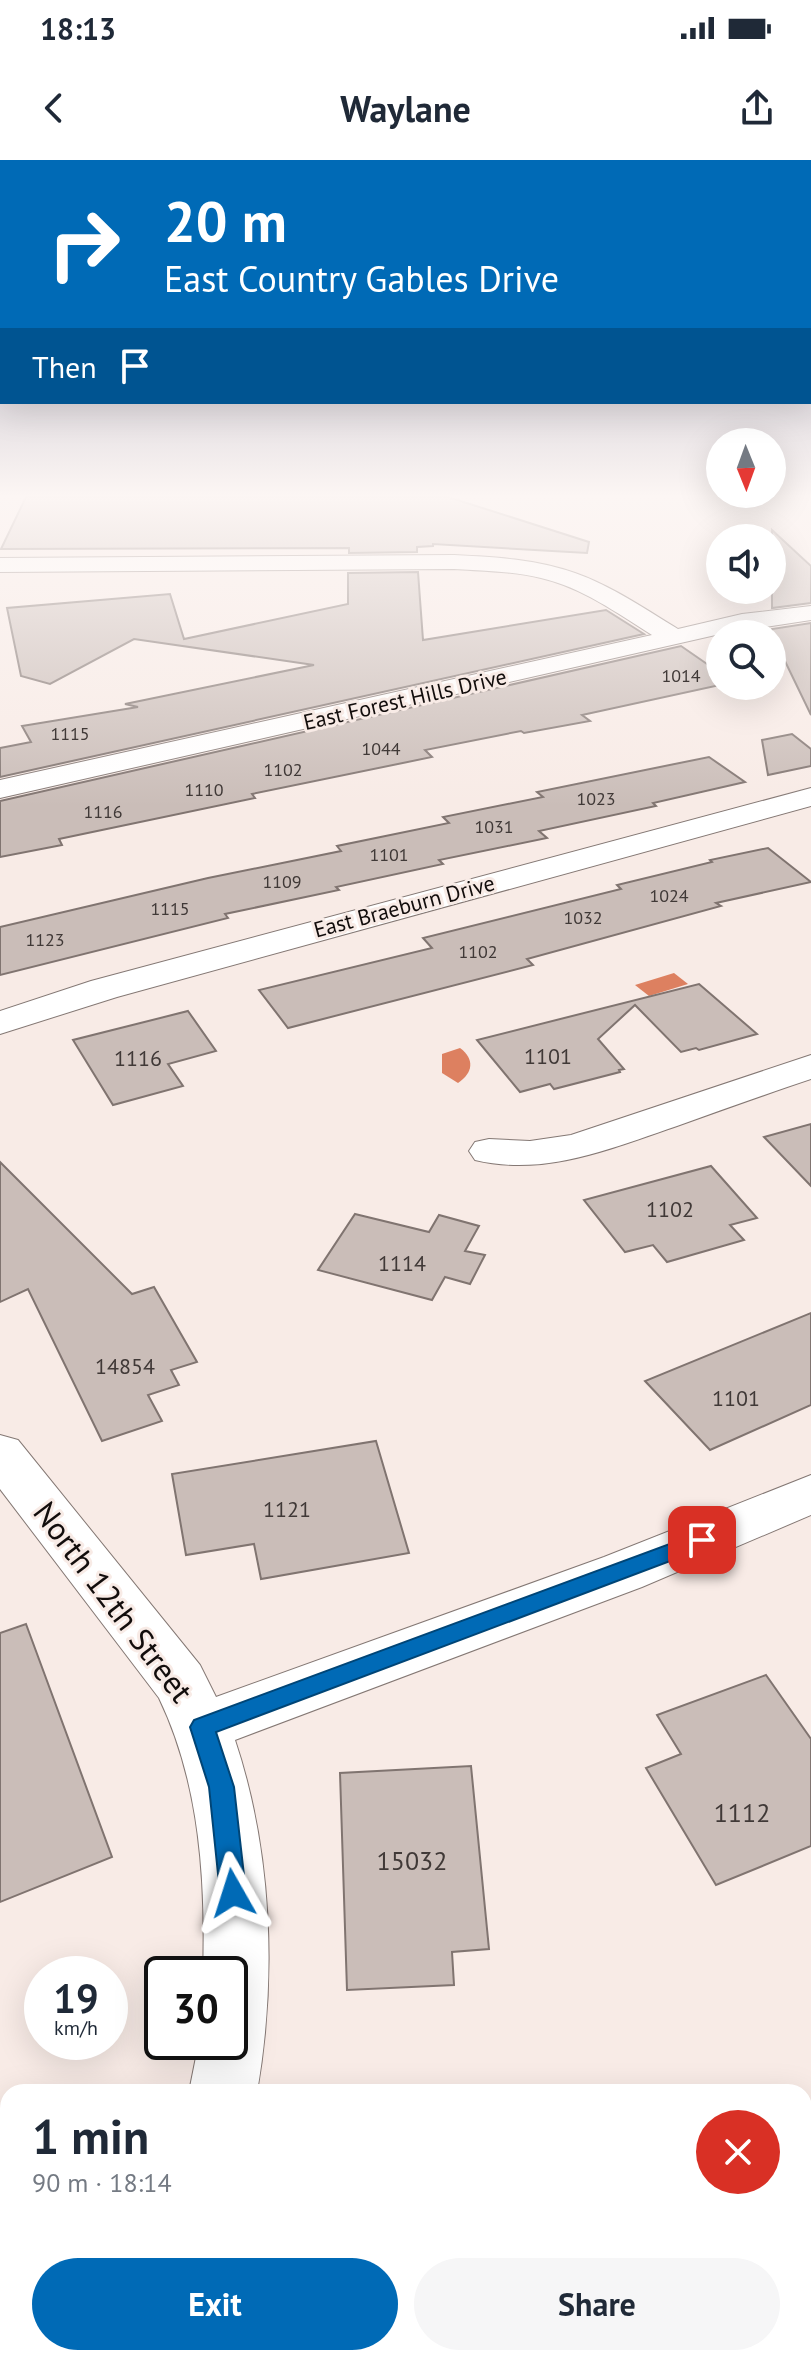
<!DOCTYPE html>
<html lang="en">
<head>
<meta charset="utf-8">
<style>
  :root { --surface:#fff; --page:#f6f6f7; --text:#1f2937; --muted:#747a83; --accent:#006ab6 }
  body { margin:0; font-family:"PT Sans",sans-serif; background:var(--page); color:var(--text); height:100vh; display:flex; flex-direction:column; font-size:30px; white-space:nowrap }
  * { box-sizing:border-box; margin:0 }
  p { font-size:26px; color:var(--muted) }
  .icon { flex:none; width:44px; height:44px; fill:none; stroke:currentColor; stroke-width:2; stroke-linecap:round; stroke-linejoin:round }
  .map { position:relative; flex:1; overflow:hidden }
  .details { position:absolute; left:0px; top:1924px; width:812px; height:282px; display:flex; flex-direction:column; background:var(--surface); border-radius:24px 24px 0 0; box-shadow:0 8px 32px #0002 }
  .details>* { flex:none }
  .guide { position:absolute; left:0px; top:0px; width:812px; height:244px; box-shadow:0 8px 32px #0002; background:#006ab6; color:#fff; overflow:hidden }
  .needle { width:52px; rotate:179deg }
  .controls { position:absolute; left:706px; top:268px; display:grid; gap:16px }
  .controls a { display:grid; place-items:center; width:80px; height:80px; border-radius:50%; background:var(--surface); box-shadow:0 8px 32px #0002; font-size:40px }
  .speed { position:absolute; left:24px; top:1796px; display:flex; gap:16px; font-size:40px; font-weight:700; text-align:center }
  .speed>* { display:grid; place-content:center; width:104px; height:104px; border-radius:50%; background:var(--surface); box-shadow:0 8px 32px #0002; line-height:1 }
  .speed small { font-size:20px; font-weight:400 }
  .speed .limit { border:4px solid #111; border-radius:12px; background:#fff; color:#111 }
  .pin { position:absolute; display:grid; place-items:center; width:68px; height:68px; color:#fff; margin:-34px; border-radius:16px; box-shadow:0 4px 12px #0006 }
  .me { position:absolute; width:88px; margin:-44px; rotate:354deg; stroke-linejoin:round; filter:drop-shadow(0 0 6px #0008) }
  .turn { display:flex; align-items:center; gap:28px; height:168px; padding:0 32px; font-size:36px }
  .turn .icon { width:104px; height:104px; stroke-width:2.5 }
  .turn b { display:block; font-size:56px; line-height:68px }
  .then { display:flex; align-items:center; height:76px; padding:0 32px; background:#0003; gap:16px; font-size:30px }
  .round { display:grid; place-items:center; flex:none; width:84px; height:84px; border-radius:42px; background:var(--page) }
  .overview { display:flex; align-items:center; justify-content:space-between; height:136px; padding:0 32px }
  h1 { font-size:48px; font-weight:700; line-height:60px }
  .button { display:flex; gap:16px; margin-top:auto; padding:16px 32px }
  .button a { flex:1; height:92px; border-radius:48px; background:var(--accent); color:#fff; font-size:32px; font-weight:700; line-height:92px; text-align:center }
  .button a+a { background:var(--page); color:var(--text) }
  .status { display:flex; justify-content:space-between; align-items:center; height:56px; padding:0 40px; background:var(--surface); direction:ltr }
  .status svg { height:22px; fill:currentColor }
  header { display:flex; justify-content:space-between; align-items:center; height:104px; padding:0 32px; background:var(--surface); font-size:36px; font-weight:700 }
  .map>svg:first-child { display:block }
  .water { fill:#dd8060 }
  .building { fill:#cabdb8; stroke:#807470; stroke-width:2 }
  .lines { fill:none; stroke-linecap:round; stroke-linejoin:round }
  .minor-casing { stroke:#847874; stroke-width:2 }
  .minor { fill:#fff; fill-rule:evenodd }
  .route { fill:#006ab6; stroke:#004576; stroke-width:2 }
  .labels { text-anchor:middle; stroke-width:6; stroke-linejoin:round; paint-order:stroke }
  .far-number-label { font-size:18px; fill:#403937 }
  .far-street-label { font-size:22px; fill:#120d0c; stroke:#f8ebe6 }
  .number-label { font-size:22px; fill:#403937 }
  .near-number-label { font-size:26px; fill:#403937 }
  .near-street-label { font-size:32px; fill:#120d0c; stroke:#f8ebe6 }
</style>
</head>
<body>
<div class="status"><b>18:13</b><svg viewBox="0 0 49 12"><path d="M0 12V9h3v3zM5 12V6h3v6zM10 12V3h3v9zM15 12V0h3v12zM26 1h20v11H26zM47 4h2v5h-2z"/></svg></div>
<header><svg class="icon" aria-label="back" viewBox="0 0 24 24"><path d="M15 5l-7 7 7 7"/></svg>Waylane<svg class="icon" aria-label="share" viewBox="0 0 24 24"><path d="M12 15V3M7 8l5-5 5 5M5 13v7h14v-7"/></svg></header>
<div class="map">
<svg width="811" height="2205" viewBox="0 0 811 2205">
  <rect width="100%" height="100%" fill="#f8ebe6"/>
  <g class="water">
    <path d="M674,813L688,824L649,836L635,825Z"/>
    <path d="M460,888C475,899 473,913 458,923L442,913V894Z"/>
  </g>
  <g class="building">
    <path d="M26,337H448L589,382L587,393L433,384V386L417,387V392L349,393V388L1,389Z"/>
    <path d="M772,370L811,406V443L772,448Z"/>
    <path d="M418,412L423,480L606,450L644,474L0,617V588L31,582L22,566L138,547L125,544L314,505L134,479L50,524L21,516L7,448L170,434L184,479L348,444V413Z"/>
    <path d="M811,463V555L782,495L772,497V469Z"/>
    <path d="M681,486L720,513V525L582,555L590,561L524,573L521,571L425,590L432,597L252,634L255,638L59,679L62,685L0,697V641Z"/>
    <path d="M792,574L811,589V606L768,615L762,580Z"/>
    <path d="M709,597L745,622L653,643L656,646L539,671L547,678L439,700L443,704L336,727L339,730L225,754L228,758L0,815V767L208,718L341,691L337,686L449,663L443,657L543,637L537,632Z"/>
    <path d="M768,688L811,722L716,743L721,746L527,799L533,805L288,868L259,830L432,788L423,778L621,729L617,725L712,702L710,700Z"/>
    <path d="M699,824L757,874L699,890L696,888L681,892L635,845L598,879L624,909L619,910L620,912L554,929L550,924L520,932L477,880Z"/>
    <path d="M188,851L216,891L168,904L183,926L113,945L73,880Z"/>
    <path d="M811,964V1026L764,977Z"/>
    <path d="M0,1002L132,1134L154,1127L197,1202L171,1210L179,1225L148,1235L162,1261L102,1281L28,1129L0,1142Z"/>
    <path d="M711,1006L757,1058L730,1065L744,1080L667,1102L653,1085L625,1092L584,1040Z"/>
    <path d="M355,1054L429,1072L439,1055L479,1066L465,1091L485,1095L470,1124L445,1117L432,1140L318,1110Z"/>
    <path d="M811,1153V1245L710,1290L645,1221Z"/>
    <path d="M376,1281L409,1393L261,1419L254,1384L186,1395L172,1314Z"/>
    <path d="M26,1464L112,1697L0,1742V1473Z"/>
    <path d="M766,1515L811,1579V1686L716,1725L646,1608L681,1594L657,1555Z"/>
    <path d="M471,1606L489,1789L452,1792L454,1825L347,1830L340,1613Z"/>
  </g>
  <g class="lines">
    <g class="minor-casing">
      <g id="minor">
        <path d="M454,395C495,397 536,399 575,413C612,426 645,449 678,469L742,454L811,446V460L720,474L0,638V620L652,475C617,453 581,427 541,418C513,411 483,411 454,409L0,412V398Z"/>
        <path d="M811,628V646L117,837L0,874V851L91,821Z"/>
        <path d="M811,895V919C766,934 722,950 677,966C612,988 545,1017 475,1000L469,991L475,982L489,979L530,981L571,975Z"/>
        <path d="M0,1275L18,1280L200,1505L216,1537L604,1397L811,1315V1355L642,1427L235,1580C272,1691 277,1817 257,1932H189L199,1882H230V1814H203C206,1721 200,1623 159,1538L0,1329Z"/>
        <path d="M83,2198H212L215,2205H80Z"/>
      </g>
    </g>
    <use href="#minor" class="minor"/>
  </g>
  <linearGradient id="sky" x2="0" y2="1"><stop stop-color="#a39fb2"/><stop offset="0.52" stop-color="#fcf6f4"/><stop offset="1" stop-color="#fcf6f4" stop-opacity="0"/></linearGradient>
  <rect width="811" height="646" fill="url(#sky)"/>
  <path class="route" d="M702,1372L710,1374L713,1380L710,1386L216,1572L234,1627L246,1733L242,1741L233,1745L224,1741L220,1733L209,1627L190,1567L194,1560Z"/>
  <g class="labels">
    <g class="far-number-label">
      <text x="681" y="522">1014</text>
      <text x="70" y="580">1115</text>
      <text x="381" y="595">1044</text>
      <text x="283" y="616">1102</text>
      <text x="204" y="636">1110</text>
      <text x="596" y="645">1023</text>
      <text x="103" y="658">1116</text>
      <text x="494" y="673">1031</text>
      <text x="389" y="701">1101</text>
      <text x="282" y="728">1109</text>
      <text x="669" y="742">1024</text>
      <text x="170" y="755">1115</text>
      <text x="583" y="764">1032</text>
      <text x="45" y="786">1123</text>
      <text x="478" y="798">1102</text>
    </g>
    <g class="far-street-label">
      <text transform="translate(405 539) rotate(-13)" y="8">East Forest Hills Drive</text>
      <text transform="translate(404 746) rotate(-15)" y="8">East Braeburn Drive</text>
    </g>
    <g class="number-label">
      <text x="548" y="904">1101</text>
      <text x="138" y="906">1116</text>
      <text x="670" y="1057">1102</text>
      <text x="402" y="1111">1114</text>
      <text x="125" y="1214">14854</text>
      <text x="736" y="1246">1101</text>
      <text x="287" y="1357">1121</text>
    </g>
    <g class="near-number-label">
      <text x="742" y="1662">1112</text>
      <text x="412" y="1710">15032</text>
    </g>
    <g class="near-street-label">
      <text transform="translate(113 1442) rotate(53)" y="11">North 12th Street</text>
    </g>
  </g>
</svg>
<div class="controls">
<a><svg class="needle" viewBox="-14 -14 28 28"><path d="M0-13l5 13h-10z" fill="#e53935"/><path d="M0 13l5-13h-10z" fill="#747a83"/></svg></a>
<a><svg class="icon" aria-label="sound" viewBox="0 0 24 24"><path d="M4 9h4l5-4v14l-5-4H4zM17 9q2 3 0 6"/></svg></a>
<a><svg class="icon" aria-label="search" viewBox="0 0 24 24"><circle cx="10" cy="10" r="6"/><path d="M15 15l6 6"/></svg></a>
</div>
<div class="speed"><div>19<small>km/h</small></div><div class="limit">30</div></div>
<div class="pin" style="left:702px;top:1380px;background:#d93025"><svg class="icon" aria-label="arrive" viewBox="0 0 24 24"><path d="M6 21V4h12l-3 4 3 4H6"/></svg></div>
<svg class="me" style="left:233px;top:1733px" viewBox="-20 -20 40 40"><path d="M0-17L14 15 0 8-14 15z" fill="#006ab6" stroke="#fff" stroke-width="4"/></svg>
<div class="guide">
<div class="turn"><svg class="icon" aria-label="right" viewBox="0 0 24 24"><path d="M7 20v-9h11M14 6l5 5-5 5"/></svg><div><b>20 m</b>East Country Gables Drive</div></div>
<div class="then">Then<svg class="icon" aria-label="arrive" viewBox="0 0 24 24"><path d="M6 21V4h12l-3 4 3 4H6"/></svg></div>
</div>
<section class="details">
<div class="overview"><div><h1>1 min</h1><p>90 m · 18:14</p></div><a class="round" style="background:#d93025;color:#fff"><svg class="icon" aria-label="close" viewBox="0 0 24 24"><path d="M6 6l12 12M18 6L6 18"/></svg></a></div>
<div class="button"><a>Exit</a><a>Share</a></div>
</section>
</div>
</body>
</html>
